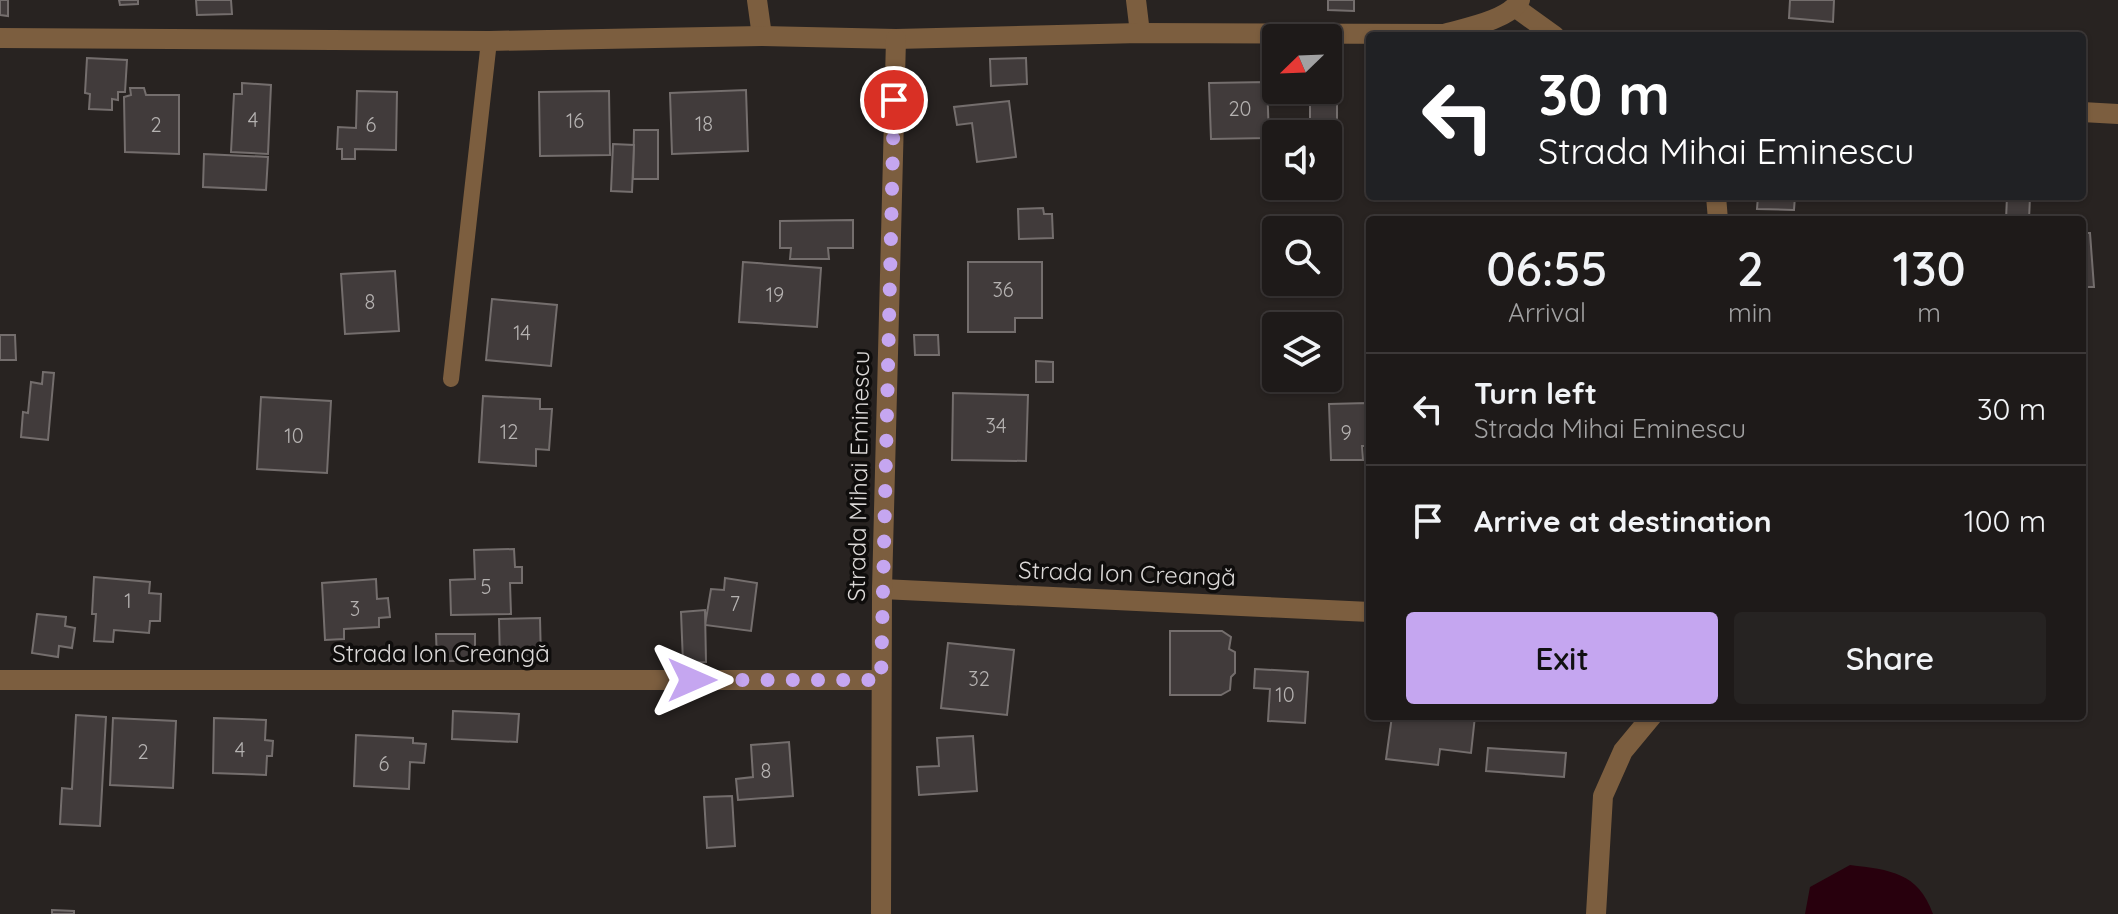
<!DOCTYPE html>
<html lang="en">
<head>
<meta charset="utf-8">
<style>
  :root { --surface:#1e1a19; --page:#262322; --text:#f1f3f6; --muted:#a1a1a2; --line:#3c3838; --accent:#c5a6f0 }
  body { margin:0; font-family:Quicksand,sans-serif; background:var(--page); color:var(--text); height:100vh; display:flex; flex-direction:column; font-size:30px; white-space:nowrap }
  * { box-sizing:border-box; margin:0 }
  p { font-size:26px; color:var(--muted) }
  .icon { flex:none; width:44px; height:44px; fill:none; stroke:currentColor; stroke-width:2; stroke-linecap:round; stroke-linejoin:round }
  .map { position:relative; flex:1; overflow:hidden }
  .panel { position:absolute; left:1366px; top:216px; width:720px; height:504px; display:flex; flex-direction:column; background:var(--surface); border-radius:8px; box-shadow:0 2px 6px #0004,0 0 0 2px var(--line) }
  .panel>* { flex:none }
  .top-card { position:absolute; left:1366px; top:32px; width:720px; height:168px; border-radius:8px; box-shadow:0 2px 6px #0004,0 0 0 2px var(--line); background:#202124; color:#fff; overflow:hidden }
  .needle { width:52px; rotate:247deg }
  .controls { position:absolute; left:1262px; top:24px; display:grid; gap:16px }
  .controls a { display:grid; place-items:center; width:80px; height:80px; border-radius:8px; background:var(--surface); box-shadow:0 2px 6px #0004,0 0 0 2px var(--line); font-size:40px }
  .pin { position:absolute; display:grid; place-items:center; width:68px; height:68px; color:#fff; margin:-34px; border:4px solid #fff; border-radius:50%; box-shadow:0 2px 8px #0007 }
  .me { position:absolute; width:88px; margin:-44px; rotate:90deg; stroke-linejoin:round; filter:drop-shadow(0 0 6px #0008) }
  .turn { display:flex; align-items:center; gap:28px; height:168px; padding:0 40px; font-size:36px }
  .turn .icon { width:104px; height:104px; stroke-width:2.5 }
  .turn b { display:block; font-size:56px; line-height:68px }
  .eta { display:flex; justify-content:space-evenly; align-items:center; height:136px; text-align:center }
  .eta b { font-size:48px; font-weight:600; line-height:56px }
  .action { display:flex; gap:16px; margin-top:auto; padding:16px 40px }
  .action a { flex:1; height:92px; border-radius:8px; background:var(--accent); color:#111; font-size:32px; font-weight:600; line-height:92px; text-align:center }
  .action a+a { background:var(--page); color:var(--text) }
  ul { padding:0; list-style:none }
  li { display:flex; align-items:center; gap:24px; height:112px; padding:0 40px; border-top:2px solid var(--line) }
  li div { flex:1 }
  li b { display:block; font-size:30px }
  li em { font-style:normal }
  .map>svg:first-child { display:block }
  .water { fill:#28000d }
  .building { fill:#413b3b; stroke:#746e6d; stroke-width:2 }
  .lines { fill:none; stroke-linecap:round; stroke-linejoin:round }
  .service { stroke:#7c5e3f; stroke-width:16 }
  .minor { stroke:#7c5e3f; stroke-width:20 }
  .route { stroke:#c5a6f0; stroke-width:14; stroke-dasharray:0 25.2 }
  .labels { text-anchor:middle; stroke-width:7; stroke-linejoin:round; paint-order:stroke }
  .number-label { font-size:20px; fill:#b5b2b1 }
  .street-label { font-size:24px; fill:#dcd9d8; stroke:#0f0d0c }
</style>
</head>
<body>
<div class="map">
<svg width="2118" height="914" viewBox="0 0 2118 914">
  <rect width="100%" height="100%" fill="#282321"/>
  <path class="water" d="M1850,865C1890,870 1918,872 1933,914H1805L1810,887Z"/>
  <g class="building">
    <path d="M0,0H8V16L0,15Z"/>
    <path d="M119,0H138V4L120,5Z"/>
    <path d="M196,0H231L232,14L197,15Z"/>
    <path d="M1328,0H1354V11L1328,10Z"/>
    <path d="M1790,0H1834L1833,22L1789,18Z"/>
    <path d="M87,58L127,60L125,92H118V100L112,99V110L89,109L90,94L85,93Z"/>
    <path d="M1026,58L1027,84L991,86L990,59Z"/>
    <path d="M1328,73H1337V144H1328V134H1310V90H1328Z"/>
    <path d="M1267,82L1269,138L1211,139L1209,83Z"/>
    <path d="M242,83L271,85L268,154L231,152L234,94H242Z"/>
    <path d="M130,88H144L146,95H179V154L125,152L124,97L131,95Z"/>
    <path d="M746,90L748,151L672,154L670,93Z"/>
    <path d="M357,91L397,92L396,150L355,149V159H342V149H337L338,127L356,128Z"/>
    <path d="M609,91L610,155L540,156L539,92Z"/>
    <path d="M1009,101L1016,157L977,162L972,123L957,125L954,107Z"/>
    <path d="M634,130H658V179H633Z"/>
    <path d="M613,144L634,145L632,192L611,191Z"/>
    <path d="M204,154L268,157L266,190L203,187Z"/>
    <path d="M1758,196H1795L1794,210L1757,209Z"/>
    <path d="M2007,196H2030L2029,220H2006Z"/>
    <path d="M1043,208L1044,214H1052L1053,238L1019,239L1018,209Z"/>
    <path d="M853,220V248H828L829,259H790L791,248H780V221Z"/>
    <path d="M2082,233H2090L2094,287H2082Z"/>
    <path d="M743,262L821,268L817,327L739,322Z"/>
    <path d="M968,262H1042V318H1015V332H968Z"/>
    <path d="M395,271L399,331L345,334L341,274Z"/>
    <path d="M492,299L557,305L551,366L486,360Z"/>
    <path d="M0,335H15L16,360H0Z"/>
    <path d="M914,335H938L939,355H915Z"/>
    <path d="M1036,361L1053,362V382H1036Z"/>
    <path d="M43,372L54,373L48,440L21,437L23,412L28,413L31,382L42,384Z"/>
    <path d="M953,393L1028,395L1026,461L952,460Z"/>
    <path d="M483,396L540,399V409H552L549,450L536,449V466L479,462Z"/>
    <path d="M261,397L331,401L327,473L257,469Z"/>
    <path d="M1367,403L1370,446H1362L1363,460H1331L1329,404Z"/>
    <path d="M514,549L515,567H522V583H510L511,614L451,615L450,580L475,579L474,550Z"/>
    <path d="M94,577L150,582L149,593L161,594L160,621H150L149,633L114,630L113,642L94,641L96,614H92Z"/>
    <path d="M725,578L757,583L751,631L705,625L711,589L724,590Z"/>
    <path d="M376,579L377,599L388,598L390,617L379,618V627L344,629V639L325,640L322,583Z"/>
    <path d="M705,610L706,662L683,663L681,612Z"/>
    <path d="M37,614L66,617L65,626L75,628L72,648L59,646L58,657L32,653Z"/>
    <path d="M540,618L541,661L500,662L499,619Z"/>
    <path d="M1170,631H1222L1231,637L1229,649L1235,652V673L1231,677L1230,690L1221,695H1170Z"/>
    <path d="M436,634H475V661H437Z"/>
    <path d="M948,643L1014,650L1007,715L941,708Z"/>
    <path d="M1255,669L1308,672L1305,723L1268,721L1270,689L1254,688Z"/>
    <path d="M453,711L519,714L517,742L452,739Z"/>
    <path d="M76,715L106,717L100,826L60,824L62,788L72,789Z"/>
    <path d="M1392,716H1475L1471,753L1440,749L1438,765L1386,759Z"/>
    <path d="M113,718L176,721L173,788L110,785Z"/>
    <path d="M214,718L266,720L265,740L273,741L272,756H267L266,775L213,773Z"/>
    <path d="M356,735L413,738V743L426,744L424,763L410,762L409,789L354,786Z"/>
    <path d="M973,736L977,791L919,795L917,767L939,766L937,738Z"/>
    <path d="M789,742L793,796L738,800L736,779L753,777L751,745Z"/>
    <path d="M1488,748L1566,753L1564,777L1486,771Z"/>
    <path d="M732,796L735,846L707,848L704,797Z"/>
    <path d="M52,910L74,911V914H52Z"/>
  </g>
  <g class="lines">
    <path class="service" d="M451,379L489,41"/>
    <g class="minor">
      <path d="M757,0L762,36"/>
      <path d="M1136,0L1140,33"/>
      <path d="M1516,8L1555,36"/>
      <path d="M0,38L489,41L762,36L896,39L1140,33L1444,34C1465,28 1509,20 1520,0"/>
      <path d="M2082,112L2118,114"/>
      <path d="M1716,196L1718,220"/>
      <path d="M882,589L1370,612"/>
      <path d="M0,680H881"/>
      <path d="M881,914L882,589L896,39"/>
      <path d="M1596,914L1603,796L1623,751L1652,716"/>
    </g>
  </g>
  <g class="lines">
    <path class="route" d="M692,680H881L894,100"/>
  </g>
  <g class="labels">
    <g class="number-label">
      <text x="1240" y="116">20</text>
      <text x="253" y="127">4</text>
      <text x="575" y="128">16</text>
      <text x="704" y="131">18</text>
      <text x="156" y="132">2</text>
      <text x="371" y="132">6</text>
      <text x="1003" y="297">36</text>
      <text x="775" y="302">19</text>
      <text x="370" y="309">8</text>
      <text x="522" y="340">14</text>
      <text x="996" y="433">34</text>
      <text x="509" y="439">12</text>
      <text x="1346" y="440">9</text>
      <text x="294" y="443">10</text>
      <text x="486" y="594">5</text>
      <text x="128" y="608">1</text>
      <text x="735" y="611">7</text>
      <text x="355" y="616">3</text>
      <text x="979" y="686">32</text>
      <text x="1285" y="702">10</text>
      <text x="240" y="757">4</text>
      <text x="143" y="759">2</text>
      <text x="384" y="771">6</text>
      <text x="766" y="778">8</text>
    </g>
    <g class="street-label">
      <text transform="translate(859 476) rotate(-89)" y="8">Strada Mihai Eminescu</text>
      <text transform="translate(1127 574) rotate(2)" y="8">Strada Ion Creangă</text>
      <text x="441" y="662">Strada Ion Creangă</text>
    </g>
  </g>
</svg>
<div class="controls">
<a><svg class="needle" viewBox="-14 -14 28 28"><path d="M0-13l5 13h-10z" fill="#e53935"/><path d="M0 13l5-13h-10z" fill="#a1a1a2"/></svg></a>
<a><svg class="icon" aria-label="sound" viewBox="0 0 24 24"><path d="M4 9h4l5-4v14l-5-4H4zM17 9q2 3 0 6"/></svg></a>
<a><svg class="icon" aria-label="search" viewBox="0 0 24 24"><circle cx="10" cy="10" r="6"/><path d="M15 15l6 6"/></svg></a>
<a><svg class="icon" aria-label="layers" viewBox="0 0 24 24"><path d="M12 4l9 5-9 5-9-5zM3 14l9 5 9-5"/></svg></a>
</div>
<div class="pin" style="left:894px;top:100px;background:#d93025"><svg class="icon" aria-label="arrive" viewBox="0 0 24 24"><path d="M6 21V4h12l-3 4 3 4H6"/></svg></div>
<svg class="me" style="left:692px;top:680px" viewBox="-20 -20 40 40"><path d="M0-17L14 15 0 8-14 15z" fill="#c5a6f0" stroke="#fff" stroke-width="4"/></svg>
<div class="top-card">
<div class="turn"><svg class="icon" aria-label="left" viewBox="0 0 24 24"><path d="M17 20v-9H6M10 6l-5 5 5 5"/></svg><div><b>30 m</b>Strada Mihai Eminescu</div></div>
</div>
<section class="panel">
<div class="eta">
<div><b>06:55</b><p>Arrival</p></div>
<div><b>2</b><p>min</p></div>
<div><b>130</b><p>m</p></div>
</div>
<ul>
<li><svg class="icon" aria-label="left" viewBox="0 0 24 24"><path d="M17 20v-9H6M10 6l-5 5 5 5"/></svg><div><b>Turn left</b><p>Strada Mihai Eminescu</p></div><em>30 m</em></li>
<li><svg class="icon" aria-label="arrive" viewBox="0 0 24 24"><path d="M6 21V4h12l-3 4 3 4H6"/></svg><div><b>Arrive at destination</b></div><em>100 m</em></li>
</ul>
<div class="action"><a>Exit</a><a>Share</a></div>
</section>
</div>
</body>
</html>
